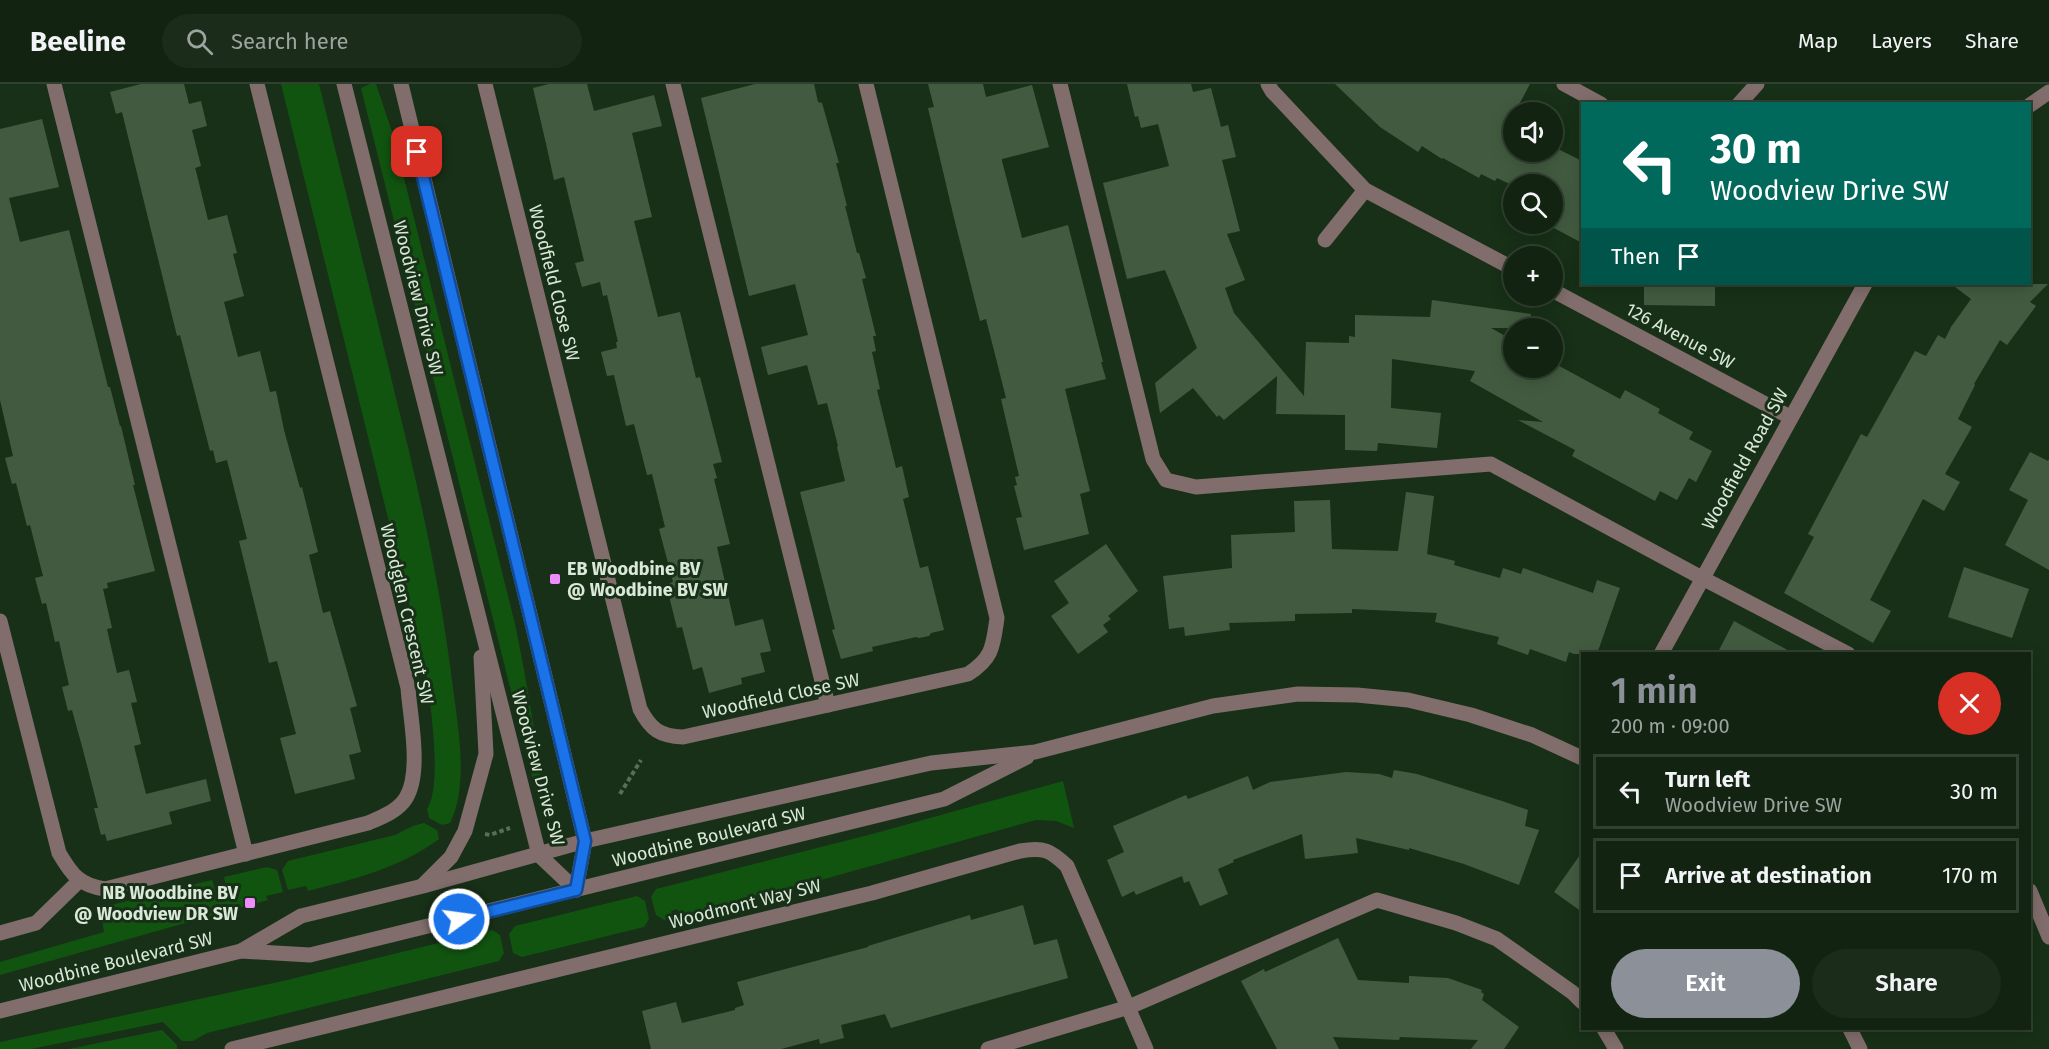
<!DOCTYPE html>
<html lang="en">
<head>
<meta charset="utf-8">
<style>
  :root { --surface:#122411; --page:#1b2c1a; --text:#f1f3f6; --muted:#9ca49f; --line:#314131; --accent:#8c9099 }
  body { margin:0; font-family:"Fira Sans",sans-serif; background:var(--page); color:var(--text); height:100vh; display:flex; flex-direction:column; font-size:22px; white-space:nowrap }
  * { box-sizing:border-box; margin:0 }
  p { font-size:20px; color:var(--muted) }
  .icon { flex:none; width:33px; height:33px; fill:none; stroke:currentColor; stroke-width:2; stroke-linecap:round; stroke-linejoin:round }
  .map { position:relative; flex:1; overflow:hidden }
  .sheet { position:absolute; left:1581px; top:568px; width:450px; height:378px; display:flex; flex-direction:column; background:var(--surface); border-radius:0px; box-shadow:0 3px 15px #0003,0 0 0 2px var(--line) }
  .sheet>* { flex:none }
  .top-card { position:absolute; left:1581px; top:18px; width:450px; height:183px; border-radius:0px; box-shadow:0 3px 15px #0003,0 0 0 2px var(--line); background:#00695c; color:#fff; overflow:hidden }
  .controls { position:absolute; left:1503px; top:18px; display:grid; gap:12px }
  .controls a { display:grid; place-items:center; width:60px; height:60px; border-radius:50%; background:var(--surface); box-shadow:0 3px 15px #0003,0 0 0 2px var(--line); font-size:30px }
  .pin { position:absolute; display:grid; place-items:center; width:51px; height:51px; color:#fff; margin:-26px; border-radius:12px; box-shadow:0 3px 9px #0006 }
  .me { position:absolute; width:66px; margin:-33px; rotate:76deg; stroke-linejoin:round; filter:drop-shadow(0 0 4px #0008) }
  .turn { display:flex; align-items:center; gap:21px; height:126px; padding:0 30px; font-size:27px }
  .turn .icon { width:78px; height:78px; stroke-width:2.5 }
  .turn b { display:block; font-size:42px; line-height:51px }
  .then { display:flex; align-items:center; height:57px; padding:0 30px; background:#0003; gap:12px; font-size:22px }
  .round { display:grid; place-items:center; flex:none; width:63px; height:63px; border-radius:32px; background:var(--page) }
  .summary { display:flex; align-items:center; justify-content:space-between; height:102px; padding:0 30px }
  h1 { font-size:36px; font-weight:600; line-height:45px; color:var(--accent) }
  .button { display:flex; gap:12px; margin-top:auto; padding:12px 30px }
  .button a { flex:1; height:69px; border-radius:36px; background:var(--accent); color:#fff; font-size:24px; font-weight:600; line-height:69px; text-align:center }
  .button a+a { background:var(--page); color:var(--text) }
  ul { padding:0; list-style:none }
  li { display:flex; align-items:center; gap:18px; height:75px; margin:0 12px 9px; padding:0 18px; border:3px solid var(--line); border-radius:0px }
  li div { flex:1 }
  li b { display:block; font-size:22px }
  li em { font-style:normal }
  header { display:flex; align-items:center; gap:36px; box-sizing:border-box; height:84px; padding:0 30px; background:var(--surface); border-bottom:2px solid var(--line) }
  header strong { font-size:28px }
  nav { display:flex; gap:33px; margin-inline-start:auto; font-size:21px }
  .search { width:420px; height:54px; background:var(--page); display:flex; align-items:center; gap:15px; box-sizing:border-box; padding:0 21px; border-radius:33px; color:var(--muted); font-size:22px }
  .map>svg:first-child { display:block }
  .green { fill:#115410 }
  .building { fill:#425b40 }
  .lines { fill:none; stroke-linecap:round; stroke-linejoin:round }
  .path { stroke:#596d58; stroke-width:4; stroke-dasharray:4.5 3; stroke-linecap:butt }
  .minor { stroke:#806d6c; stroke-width:15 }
  .route-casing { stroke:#114b97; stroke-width:15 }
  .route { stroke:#1a73e8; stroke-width:10 }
  .poi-dot { fill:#ed8cfa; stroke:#183017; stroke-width:2 }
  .labels { text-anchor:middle; stroke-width:6; stroke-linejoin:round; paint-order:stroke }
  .street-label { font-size:18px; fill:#d9e8d8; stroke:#183017 }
  .poi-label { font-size:18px; font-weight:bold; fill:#d9e8d8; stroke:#183017; text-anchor:start }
</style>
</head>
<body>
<header>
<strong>Beeline</strong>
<div class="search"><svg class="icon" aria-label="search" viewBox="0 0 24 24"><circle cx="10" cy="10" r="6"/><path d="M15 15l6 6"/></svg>Search here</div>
<nav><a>Map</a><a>Layers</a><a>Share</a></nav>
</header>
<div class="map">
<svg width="2049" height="965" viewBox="0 0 2049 965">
  <rect width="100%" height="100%" fill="#183017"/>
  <g class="green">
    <path d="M281,0H319C345,105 371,209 396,314C420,410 441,505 453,604C458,644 469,701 450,739L442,741L429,734L427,725C443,701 430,618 426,588Z"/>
    <path d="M370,0H376L394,54L515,540C527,597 536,653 543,711L537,712L361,4Z"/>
    <path d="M1063,697L1074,744L1056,737L1036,736L803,801L680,832L677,825L671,827L673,833L664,836L656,831L651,813L656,805L876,749Z"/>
    <path d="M424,739L437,746L439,755C400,784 354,795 308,807L306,802L288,806L282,786L288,777L395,751C405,746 413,741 424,739Z"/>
    <path d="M267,783L277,786L283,808L266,812L268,816L0,891V878L104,848L101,830L107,822L212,796L215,806L226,803L224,793Z"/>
    <path d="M637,812L645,817L649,835L644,843L522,873L513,869L509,850L515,842Z"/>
    <path d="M492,846L500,851L504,869L499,877L207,949L193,957H182L163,938L31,965H0V958L283,897Z"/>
    <path d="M162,946L177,961V965H69Z"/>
  </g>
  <g class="building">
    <path d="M141,0H184L189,20L201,17L207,42L192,46L201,82L195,84L196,87L208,136L227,131L237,169L233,170L244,212L224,218L238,273L260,267L270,308L276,307L284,346L300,404L302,403L318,468L309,471L323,529L330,527L357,622L350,624L361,668L349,671L355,695L295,710L280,654L296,650L277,577L269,579L256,526L239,457L247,455L236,412L227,376L216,379L213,366L210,367L180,251L177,252L122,28L116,30L110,8Z"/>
    <path d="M549,0H587L594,27L654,11L662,42L632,49L652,133L634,137L658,233L680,228L696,294L700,293L722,378L713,380L717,394L714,395L730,460L717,463L735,542L763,535L771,567L760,569L765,588L741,594L742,600L709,609L702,583L693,586L682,543L677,544L666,500L673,498L659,445L665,443L652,390L647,391L634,340L626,342L614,291L607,292L601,268L617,264L616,258H618L607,211L603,212L600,198L582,203L575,179L584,177L564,93L554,96L547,64L533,4Z"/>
    <path d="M755,0H814L818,18L822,19L839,79H836L847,122H845L857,169H859L866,194L862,195L876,252H873L876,267L872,268L880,305L877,306L896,384L902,382L909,413L903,415L920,484L928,482L944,546L931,549L929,552L919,554L916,553L872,563L873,567L841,575L832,546L835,545L800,408L845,397L837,363L838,362L827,319L818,321L807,281L768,291L761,263L808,251L795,200L749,212L701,14Z"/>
    <path d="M928,0H983L986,13L1032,1L1049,63L1002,75V77L1022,154L1068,141L1103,278H1101L1106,295L1065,305L1090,407L1080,410L1089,450L1024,466L1016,434L1022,433L1014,402L1017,401L1015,393L1019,392L1001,315L1006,314L986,235L980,237L954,134L928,24L934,23Z"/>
    <path d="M1127,0H1191L1193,8L1211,4L1221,43L1228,41L1236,73L1222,76L1240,147L1227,150L1245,196L1225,204L1234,229L1304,312L1306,258L1349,259V252L1355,253V231L1430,233L1432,216L1531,230L1530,244H1491L1514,257V284H1552V278L1620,315L1625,306L1660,325L1658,329L1693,348L1689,355L1712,367L1696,398L1689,394L1677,416L1660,407L1655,417L1572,372L1575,366L1518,336L1543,338L1470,297L1475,287L1392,275L1391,324L1441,329L1437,364L1378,359L1377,367L1345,366V331L1276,330L1277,292L1224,336L1219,331L1217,333L1193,304L1160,329L1155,299L1197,264L1165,186L1127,195L1103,99L1169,82L1158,40L1141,44L1138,32L1135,33Z"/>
    <path d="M1335,0H1530L1509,39L1514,41V68H1552V62L1582,77V159L1552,143V100H1514V102L1497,94L1495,97L1481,90L1479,94L1443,74L1442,75L1422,62L1418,68L1380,43Z"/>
    <path d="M42,35L59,103L9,114L20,158L69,146L108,303H110L120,342H121L135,401H133L155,487L107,499L108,504L103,505L112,544L107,545L117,589L129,586L137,618L131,619L141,660L134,662L146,710L206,695L211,717L169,728L172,740L107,757L105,750L101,751L94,724H98L83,666L72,626L68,627L62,603L69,601L59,557L55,558L46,519L42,520L35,494L43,492L30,441L27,442L16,399L12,400L5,374L13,372L0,316V45Z"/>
    <path d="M1644,200H1715V222L1644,221Z"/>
    <path d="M1951,200H2048L2030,218L2036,222L2007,261L2000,256L1974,300L1975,301L1958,335L1972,343L1945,390L1960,398L1944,427L1923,415L1870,516L1891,527L1873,559L1784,509L1814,453L1808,450L1861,350L1867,353L1915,267L1926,272L1938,251L1945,255L1951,243L1971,215Z"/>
    <path d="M2030,368L2048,377L2049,375V486L2005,461L2028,416L2009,406Z"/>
    <path d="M1406,408L1434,412L1427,470L1455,477L1454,481L1500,494L1503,484L1521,490L1523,484L1593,509L1597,496L1620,504L1597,570H1574L1569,568L1566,578L1530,565L1528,571L1497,560L1499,553L1435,538L1437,529L1352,525V529L1295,530V537L1229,539L1230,546L1185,552L1184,543L1169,545L1163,492L1232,484L1231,451L1295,448L1294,417L1330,416L1332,465L1398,467Z"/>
    <path d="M1106,460L1138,507L1108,532L1111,535L1103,541L1108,548L1078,570L1051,532L1069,519L1054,497Z"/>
    <path d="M1964,483L2029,505L2012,554L1948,533Z"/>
    <path d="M1734,537L1795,570H1717Z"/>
    <path d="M1394,686L1417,690L1502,717L1528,726L1525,742L1539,746L1519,801L1464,780L1409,764V766L1356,754L1358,769L1305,775L1302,750L1233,776L1234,778L1218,785L1228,810L1200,822L1189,797L1184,799L1182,792L1136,811L1134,807L1122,813L1107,776L1124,768L1113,742L1186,711L1188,715L1248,692L1253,706L1270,698L1346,688L1379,690L1392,694Z"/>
    <path d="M1582,768V828L1554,808Z"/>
    <path d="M1023,821L1034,861L1057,855L1068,894L891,944L885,930L841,941L844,954L820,960L819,955L781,965H651L642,927L676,918L682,939L735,926V924L744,921L737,898L868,863V862L970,831L971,836Z"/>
    <path d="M1338,854L1358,896L1409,899V892L1448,894L1482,906L1481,908L1484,910L1482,916L1519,943L1504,965H1471L1478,956L1400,953L1399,956L1333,953L1339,965H1277L1241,897L1264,885L1265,888Z"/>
  </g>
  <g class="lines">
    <g class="path">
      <path d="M620,710L641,676"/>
      <path d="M485,750L490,751L510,744"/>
    </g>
    <g class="minor">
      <path d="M54,0L246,770"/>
      <path d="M344,0L539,771L576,806"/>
      <path d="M401,0L585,757L576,806"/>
      <path d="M485,0L640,625C651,646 660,652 683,653L968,590C993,574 993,562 997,534L866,0"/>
      <path d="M673,0L828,621"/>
      <path d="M1060,0L1153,375L1166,396L1196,403L1491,380L1702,494L1848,570"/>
      <path d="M1268,0L1272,7L1365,106L1514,185"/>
      <path d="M1564,0L1601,20"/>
      <path d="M1739,20L1757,0"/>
      <path d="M2030,21L2049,8"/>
      <path d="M1325,156L1365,106"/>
      <path d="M1552,206L1790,333"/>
      <path d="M0,537L59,769C72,791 79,801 105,805L368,739C382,733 398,727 406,714C422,688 410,633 408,604L257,0"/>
      <path d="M1661,570L1865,200"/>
      <path d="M423,801L451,773L465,747L486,670L481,573"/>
      <path d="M2030,807L2049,853"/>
      <path d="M0,849L36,839L79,797"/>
      <path d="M241,867L310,871L944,715L1027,673"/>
      <path d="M0,927L241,867L301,832L423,802L585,757L931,679L1035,668L1213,622L1298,610L1357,611L1408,616L1471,631L1532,651L1582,674"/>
      <path d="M1604,945L1616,965"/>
      <path d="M1850,945L1860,965"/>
      <path d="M232,965L872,809L1020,767C1044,763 1050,766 1067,782L1146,965"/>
      <path d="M988,965L1129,923L1377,816L1456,839L1497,855L1572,908L1582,918"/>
    </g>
  </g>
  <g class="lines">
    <g class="route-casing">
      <path id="route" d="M417,68L585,757L576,806L459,835"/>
    </g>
    <use href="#route" class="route"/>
  </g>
  <g class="poi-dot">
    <rect x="549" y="489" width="12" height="12" rx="3"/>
    <rect x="244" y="813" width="12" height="12" rx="3"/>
  </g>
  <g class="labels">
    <g class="street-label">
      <text transform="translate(554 199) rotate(76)" y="6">Woodfield Close SW</text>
      <text transform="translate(418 214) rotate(76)" y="6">Woodview Drive SW</text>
      <text transform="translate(1680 252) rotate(28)" y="6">126 Avenue SW</text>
      <text transform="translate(1745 375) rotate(-61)" y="6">Woodfield Road SW</text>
      <text transform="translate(407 530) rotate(77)" y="6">Woodglen Crescent SW</text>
      <text transform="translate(781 612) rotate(-12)" y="6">Woodfield Close SW</text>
      <text transform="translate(538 684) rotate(75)" y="6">Woodview Drive SW</text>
      <text transform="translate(709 753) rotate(-14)" y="6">Woodbine Boulevard SW</text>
      <text transform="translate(745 820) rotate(-14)" y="6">Woodmont Way SW</text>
      <text transform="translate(116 878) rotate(-14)" y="6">Woodbine Boulevard SW</text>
    </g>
    <g class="poi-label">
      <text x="567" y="491">EB Woodbine BV<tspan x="567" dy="21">@ Woodbine BV SW</tspan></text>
      <text x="238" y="815" text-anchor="end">NB Woodbine BV<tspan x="238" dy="21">@ Woodview DR SW</tspan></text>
    </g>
  </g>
</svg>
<div class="controls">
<a><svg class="icon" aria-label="sound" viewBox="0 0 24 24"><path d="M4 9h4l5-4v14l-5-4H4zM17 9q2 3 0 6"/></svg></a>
<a><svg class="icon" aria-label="search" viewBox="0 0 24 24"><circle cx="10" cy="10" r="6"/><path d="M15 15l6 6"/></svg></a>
<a>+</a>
<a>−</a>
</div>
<div class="pin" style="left:417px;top:68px;background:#d93025"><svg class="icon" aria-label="arrive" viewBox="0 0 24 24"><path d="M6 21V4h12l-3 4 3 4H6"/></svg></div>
<svg class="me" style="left:459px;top:835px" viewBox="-20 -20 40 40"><circle r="17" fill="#1a73e8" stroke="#fff" stroke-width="3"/><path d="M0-11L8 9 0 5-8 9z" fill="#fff"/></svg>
<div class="top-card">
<div class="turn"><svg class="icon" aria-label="left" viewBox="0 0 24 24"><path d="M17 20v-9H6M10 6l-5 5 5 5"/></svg><div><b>30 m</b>Woodview Drive SW</div></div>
<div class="then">Then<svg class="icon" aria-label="arrive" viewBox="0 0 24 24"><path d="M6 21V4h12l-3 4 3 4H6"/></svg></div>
</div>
<section class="sheet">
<div class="summary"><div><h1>1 min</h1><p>200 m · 09:00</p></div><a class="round" style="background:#d93025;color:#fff"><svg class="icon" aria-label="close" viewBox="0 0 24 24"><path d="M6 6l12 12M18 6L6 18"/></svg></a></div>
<ul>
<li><svg class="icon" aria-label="left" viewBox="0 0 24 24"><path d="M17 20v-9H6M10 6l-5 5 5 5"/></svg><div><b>Turn left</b><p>Woodview Drive SW</p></div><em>30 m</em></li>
<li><svg class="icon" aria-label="arrive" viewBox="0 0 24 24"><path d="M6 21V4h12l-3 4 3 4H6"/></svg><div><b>Arrive at destination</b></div><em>170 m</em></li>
</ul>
<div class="button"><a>Exit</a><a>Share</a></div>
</section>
</div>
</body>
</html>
